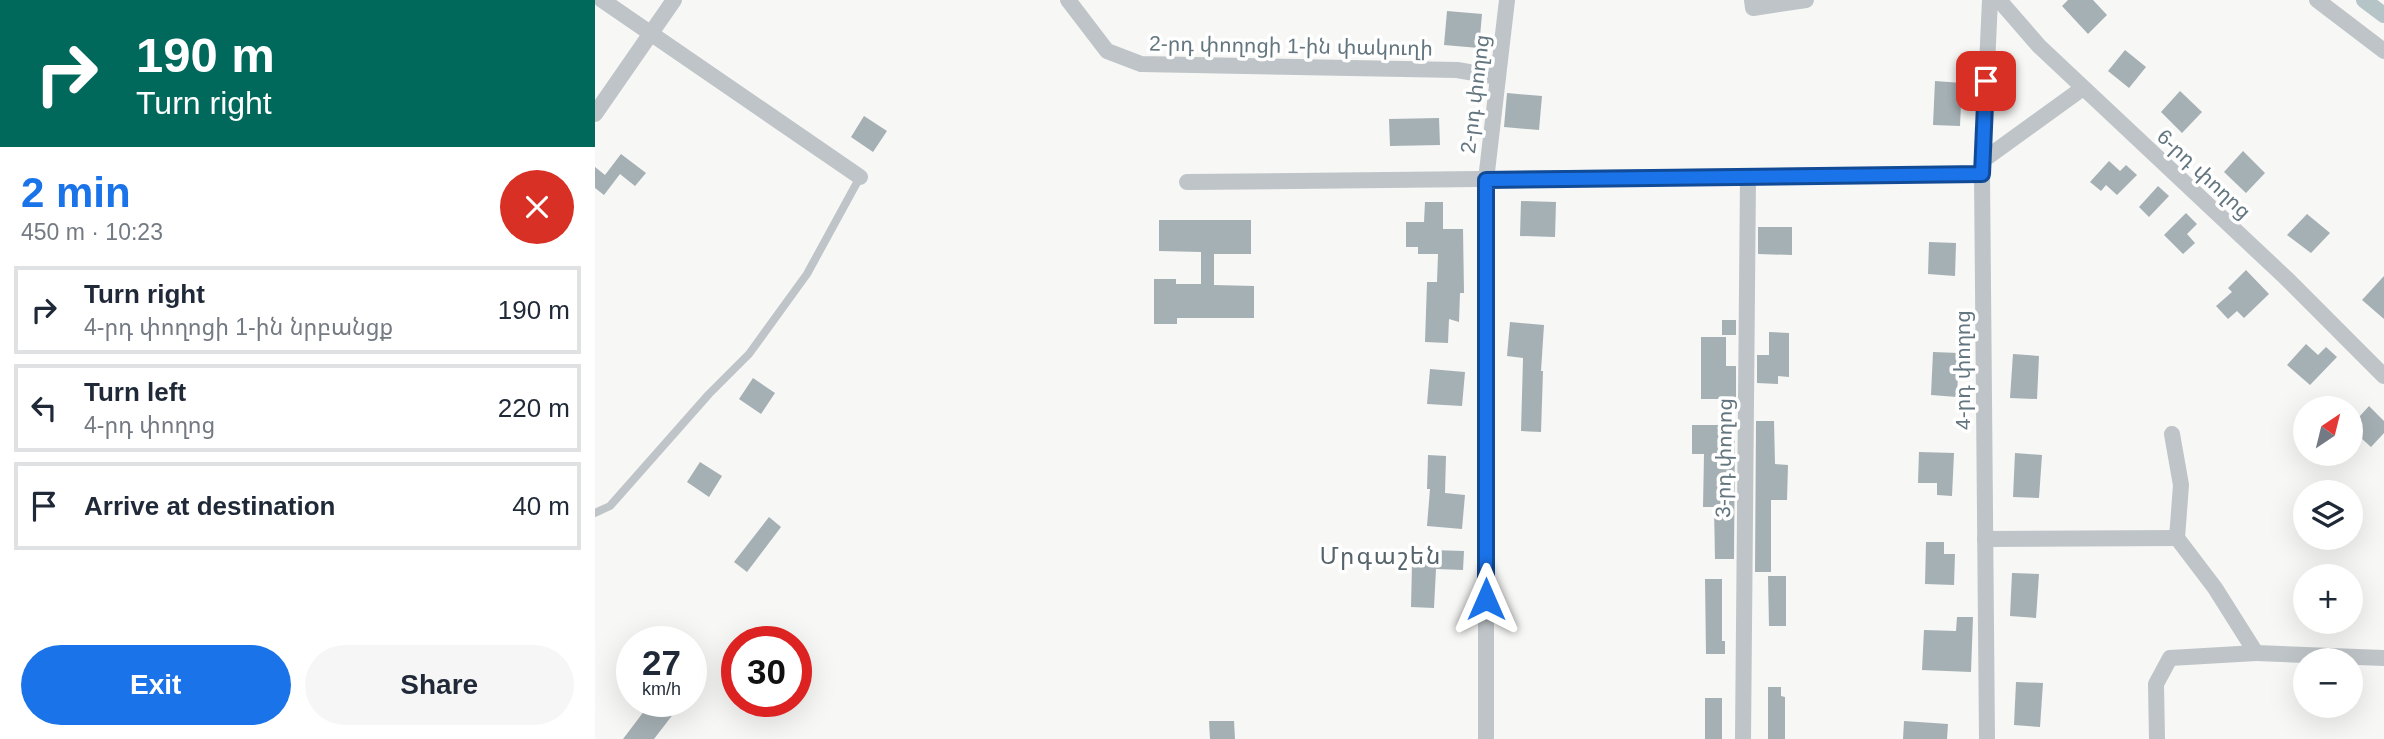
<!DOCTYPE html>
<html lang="en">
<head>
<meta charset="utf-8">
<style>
  :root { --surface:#fff; --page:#f6f6f7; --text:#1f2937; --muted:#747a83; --line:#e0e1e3; --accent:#1a73e8 }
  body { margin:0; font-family:Helvetica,"Noto Sans Armenian",sans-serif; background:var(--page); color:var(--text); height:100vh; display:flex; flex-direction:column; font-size:26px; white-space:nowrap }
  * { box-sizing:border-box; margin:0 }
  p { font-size:23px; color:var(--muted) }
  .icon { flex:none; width:38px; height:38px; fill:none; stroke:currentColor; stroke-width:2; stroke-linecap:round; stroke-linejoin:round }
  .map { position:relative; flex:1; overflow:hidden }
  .details { display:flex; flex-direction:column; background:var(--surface); width:595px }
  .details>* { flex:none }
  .banner { background:#00695c; color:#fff; overflow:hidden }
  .needle { width:46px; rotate:35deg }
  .controls { position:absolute; left:1698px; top:396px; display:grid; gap:14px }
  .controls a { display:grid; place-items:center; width:70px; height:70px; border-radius:50%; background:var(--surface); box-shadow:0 7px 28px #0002; font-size:35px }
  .speed { position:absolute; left:21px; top:626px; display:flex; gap:14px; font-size:35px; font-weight:700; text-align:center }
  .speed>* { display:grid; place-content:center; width:91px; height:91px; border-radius:50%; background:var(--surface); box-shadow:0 7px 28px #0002; line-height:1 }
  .speed small { font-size:18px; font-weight:400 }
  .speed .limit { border:10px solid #d22; background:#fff; color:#111 }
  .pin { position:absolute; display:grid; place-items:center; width:60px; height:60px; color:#fff; margin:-30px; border-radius:14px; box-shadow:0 4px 10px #0006 }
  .me { position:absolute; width:77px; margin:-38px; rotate:0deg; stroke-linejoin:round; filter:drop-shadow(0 0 5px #0008) }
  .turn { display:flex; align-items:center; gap:24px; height:147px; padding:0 21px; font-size:32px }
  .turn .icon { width:91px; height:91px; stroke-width:2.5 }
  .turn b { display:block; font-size:49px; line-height:60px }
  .round { display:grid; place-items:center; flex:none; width:74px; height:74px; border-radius:37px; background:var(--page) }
  .overview { display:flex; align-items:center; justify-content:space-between; height:119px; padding:0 21px }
  h1 { font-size:42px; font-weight:800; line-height:52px; color:var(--accent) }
  .primary-button { display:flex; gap:14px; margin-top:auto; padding:14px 21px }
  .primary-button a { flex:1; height:80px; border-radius:42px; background:var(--accent); color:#fff; font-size:28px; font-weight:800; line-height:80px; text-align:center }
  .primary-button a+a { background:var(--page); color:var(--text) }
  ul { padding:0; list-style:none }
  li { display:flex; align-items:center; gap:21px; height:88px; margin:0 14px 10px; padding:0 7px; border:4px solid var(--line); border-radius:0px }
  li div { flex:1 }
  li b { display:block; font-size:26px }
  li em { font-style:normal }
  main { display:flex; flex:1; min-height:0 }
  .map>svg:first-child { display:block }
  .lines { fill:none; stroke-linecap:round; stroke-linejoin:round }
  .canal { stroke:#b5c4c6; stroke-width:16 }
  .building { fill:#a5b0b4 }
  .service { stroke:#bec4c7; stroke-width:8 }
  .minor { stroke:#bec4c7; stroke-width:16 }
  .route-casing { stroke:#114b97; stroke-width:18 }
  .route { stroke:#1a73e8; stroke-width:12 }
  .labels { text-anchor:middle; stroke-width:7; stroke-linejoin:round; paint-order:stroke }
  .street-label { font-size:21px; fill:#63767f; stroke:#fff }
  .quarter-label { font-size:24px; letter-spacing:2px; fill:#55636a; stroke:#fff }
</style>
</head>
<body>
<main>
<section class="details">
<div class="banner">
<div class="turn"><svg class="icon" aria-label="right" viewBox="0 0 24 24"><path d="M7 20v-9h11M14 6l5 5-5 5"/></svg><div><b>190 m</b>Turn right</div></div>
</div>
<div class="overview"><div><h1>2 min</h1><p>450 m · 10:23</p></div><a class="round" style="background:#d93025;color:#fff"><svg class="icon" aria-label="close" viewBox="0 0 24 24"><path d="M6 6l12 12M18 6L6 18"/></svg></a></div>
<ul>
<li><svg class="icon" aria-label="right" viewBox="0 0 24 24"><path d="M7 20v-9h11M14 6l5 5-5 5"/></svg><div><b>Turn right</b><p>4-րդ փողոցի 1-ին նրբանցք</p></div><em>190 m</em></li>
<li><svg class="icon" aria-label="left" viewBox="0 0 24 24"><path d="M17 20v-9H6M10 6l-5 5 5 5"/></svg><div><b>Turn left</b><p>4-րդ փողոց</p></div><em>220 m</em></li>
<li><svg class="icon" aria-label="arrive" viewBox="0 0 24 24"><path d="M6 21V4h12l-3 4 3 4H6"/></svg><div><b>Arrive at destination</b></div><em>40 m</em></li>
</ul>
<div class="primary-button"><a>Exit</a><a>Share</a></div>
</section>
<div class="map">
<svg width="1789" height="739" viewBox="0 0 1789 739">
  <rect width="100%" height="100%" fill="#f7f7f5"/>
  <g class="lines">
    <path class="canal" d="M1769,0L1789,15"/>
  </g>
  <g class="building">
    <path d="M1473,0H1498L1512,15L1493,34L1467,6Z"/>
    <path d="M852,11L887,14L884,48L849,45Z"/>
    <path d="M1530,50L1551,67L1534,88L1513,71Z"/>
    <path d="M1340,81L1367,83L1365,126L1338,125Z"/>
    <path d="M1585,91L1607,112L1587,133L1566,112Z"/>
    <path d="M912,93L947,96L944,130L909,127Z"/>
    <path d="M269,116L292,131L278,152L256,137Z"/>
    <path d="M844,118L845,145L795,146L794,119Z"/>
    <path d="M1648,151L1670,173L1651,193L1629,172Z"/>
    <path d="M26,154L51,173L40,186L25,174L9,195L0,188V167L10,175Z"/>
    <path d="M1514,161L1525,171L1531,165L1542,175L1522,195L1511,185L1506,191L1495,182Z"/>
    <path d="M1563,186L1574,196L1554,217L1544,207Z"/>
    <path d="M926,201L961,202L960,237L925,236Z"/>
    <path d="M830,202H848V229H868L869,293H865L864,322L854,319L853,343L830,342L832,282H842L843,254H823V247H811V222H829Z"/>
    <path d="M1591,213L1602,224L1592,234L1600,243L1588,254L1569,235Z"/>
    <path d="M1712,214L1735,233L1716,253L1692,235Z"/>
    <path d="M564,220H656V254H619V285L659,286V318H582V324H559V279H581V284H606V252L564,251Z"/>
    <path d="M1163,227H1197V255L1163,254Z"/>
    <path d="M1334,242L1361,243L1360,276L1333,274Z"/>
    <path d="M1651,270L1674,294L1649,318L1642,311L1633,319L1621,306L1637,292L1633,288Z"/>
    <path d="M1789,276V319L1767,300Z"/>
    <rect x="1127" y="320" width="14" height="15"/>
    <path d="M915,322L949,325L946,371H948L946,432L926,431L928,358L912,356Z"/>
    <path d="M1174,332L1194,333V377L1183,376V384L1162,383V355H1174Z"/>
    <path d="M1106,337H1131V366H1141V399H1106Z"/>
    <path d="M1711,344L1723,355L1731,347L1742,357L1715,385L1692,365Z"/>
    <path d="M1338,352L1364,353L1362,397L1336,395Z"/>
    <path d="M1418,354L1444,356L1442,399L1415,398Z"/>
    <path d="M835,369L870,372L867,406L832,404Z"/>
    <path d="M158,378L180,393L166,414L144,399Z"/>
    <path d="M1774,406L1789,421V433L1776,447L1765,437L1761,441L1755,435V427Z"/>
    <path d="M1161,421H1179L1180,464L1193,465L1192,500H1176V572H1160Z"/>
    <path d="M1130,422H1140L1139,559H1120L1119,507H1108L1109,454H1097V425H1130Z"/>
    <path d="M1324,452L1359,453L1357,496L1342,495V483H1323Z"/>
    <path d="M1420,453L1447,455L1444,498L1418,497Z"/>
    <path d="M833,455L851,456L850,493L870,495L867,529L832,526L835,489H832Z"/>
    <path d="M105,462L127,476L114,497L92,482Z"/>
    <path d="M174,517L186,527L152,572L139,562Z"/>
    <path d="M1331,542H1349V554H1360L1359,585L1330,584Z"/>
    <path d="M836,550L869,551L868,570L841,569L839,608L816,607L817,564L829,565V559H836Z"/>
    <path d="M1417,573L1444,574L1441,618L1415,616Z"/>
    <path d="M1173,576H1191V626H1174Z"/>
    <path d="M1110,579H1127V641H1130V654H1111Z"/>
    <path d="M1362,617H1378L1376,672L1327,670L1329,630L1361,631Z"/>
    <path d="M1421,682L1448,683L1445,727L1419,725Z"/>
    <path d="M1173,687H1186V696L1190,697V739H1173Z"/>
    <rect x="1110" y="698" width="17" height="41"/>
    <path d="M56,702H63L79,713L59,739H28Z"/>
    <path d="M614,721H639L640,739H615Z"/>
    <path d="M1309,721L1353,724L1352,739H1308Z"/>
  </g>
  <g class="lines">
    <path class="service" d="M0,513L15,506L114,394L154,354L212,274L265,177"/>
    <g class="minor">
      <path d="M7,0L265,177"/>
      <path d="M473,0L512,51L546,64L862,70L903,77"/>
      <path d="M1157,0L1158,8L1211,0"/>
      <path d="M1404,0L1444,46L1691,278L1789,376"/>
      <path d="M1722,0L1789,51"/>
      <path d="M0,114L79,0"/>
      <path d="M1387,161L1488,88"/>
      <path d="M592,182L1387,174"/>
      <path d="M1577,434L1586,485L1582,538L1620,588L1661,653L1789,658"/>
      <path d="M1390,539L1582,538"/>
      <path d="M891,739V180L912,0"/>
      <path d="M1148,739L1153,177"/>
      <path d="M1392,739L1387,174L1395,0"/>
      <path d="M1562,739L1561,684L1575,658L1661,653"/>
    </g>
  </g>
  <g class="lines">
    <g class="route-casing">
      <path id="route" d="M891,599V180L1387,174L1391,81"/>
    </g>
    <use href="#route" class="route"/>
  </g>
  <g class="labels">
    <g class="street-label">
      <text transform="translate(696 46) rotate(1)" y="7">2-րդ փողոցի 1-ին փակուղի</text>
      <text transform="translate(880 94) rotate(-83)" y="7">2-րդ փողոց</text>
      <text transform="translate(1609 174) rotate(43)" y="7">6-րդ փողոց</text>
      <text transform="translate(1368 370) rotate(-90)" y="7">4-րդ փողոց</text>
      <text transform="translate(1129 458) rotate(-89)" y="7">3-րդ փողոց</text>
    </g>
    <g class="quarter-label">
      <text x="786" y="564">Մրգաշեն</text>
    </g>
  </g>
</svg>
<div class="controls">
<a><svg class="needle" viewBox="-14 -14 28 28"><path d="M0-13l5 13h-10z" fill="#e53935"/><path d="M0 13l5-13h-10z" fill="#747a83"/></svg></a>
<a><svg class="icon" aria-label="layers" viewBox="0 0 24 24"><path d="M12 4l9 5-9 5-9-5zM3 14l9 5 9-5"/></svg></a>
<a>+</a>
<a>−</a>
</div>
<div class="speed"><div>27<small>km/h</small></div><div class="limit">30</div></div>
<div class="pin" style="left:1391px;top:81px;background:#d93025"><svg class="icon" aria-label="arrive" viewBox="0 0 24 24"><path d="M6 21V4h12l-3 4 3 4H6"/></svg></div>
<svg class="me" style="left:891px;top:599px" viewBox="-20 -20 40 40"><path d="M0-17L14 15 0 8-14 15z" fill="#1a73e8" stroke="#fff" stroke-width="4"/></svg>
</div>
</main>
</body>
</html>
